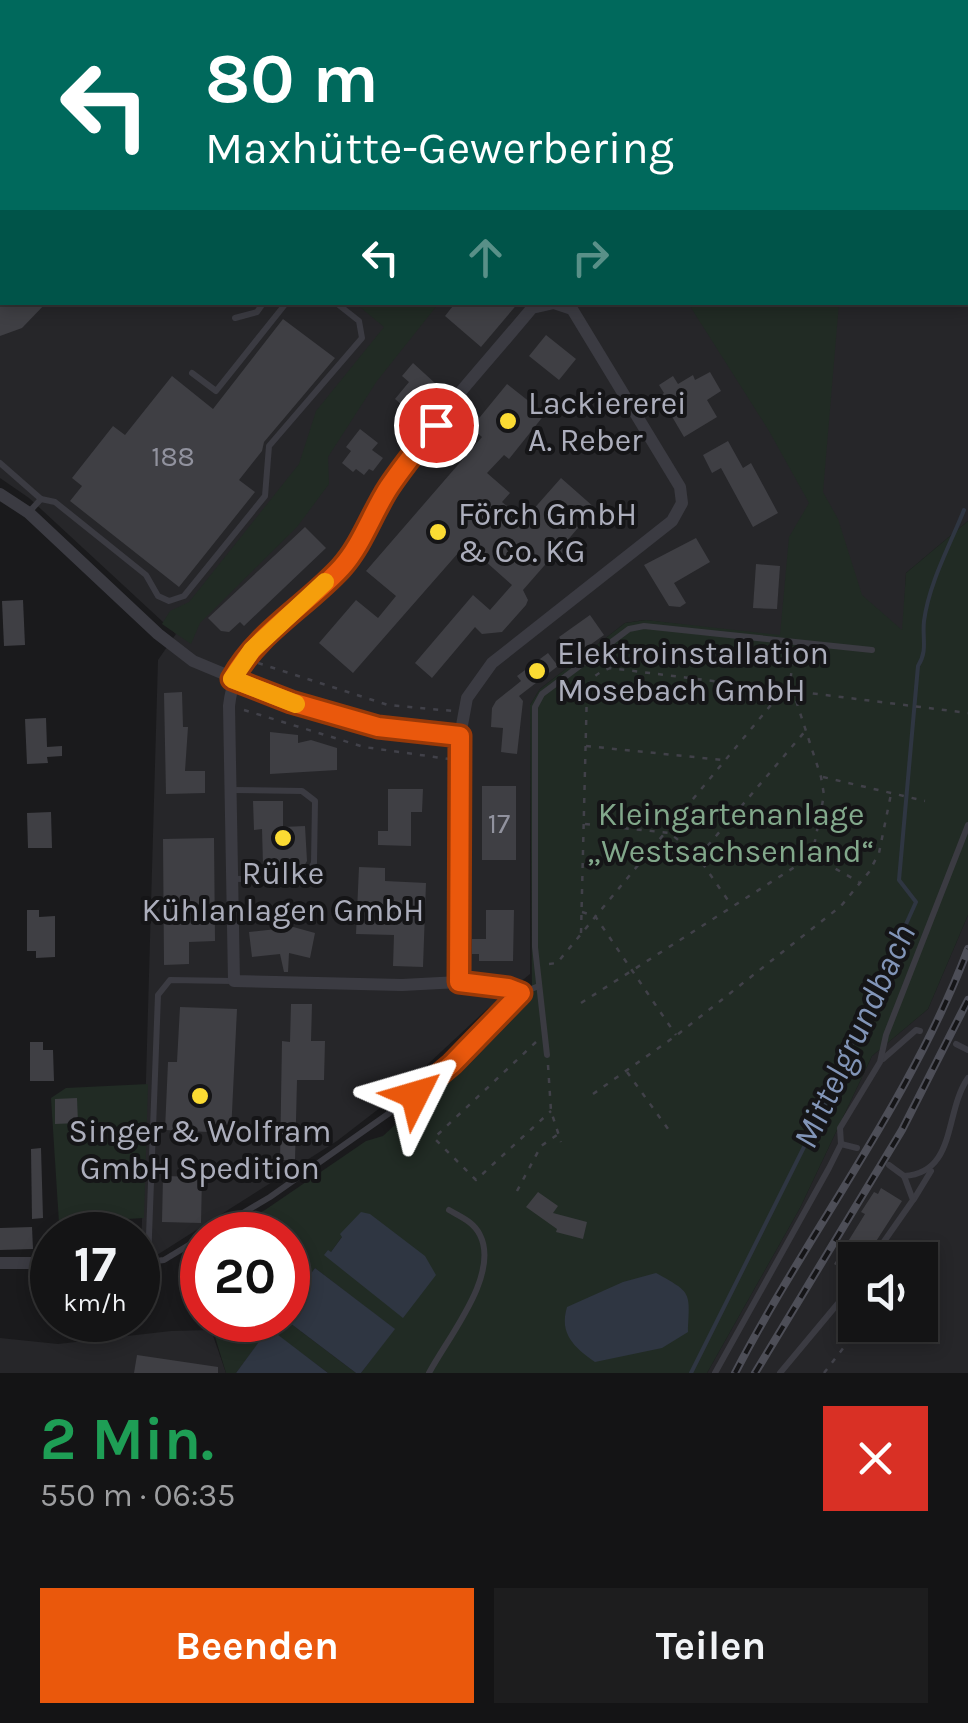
<!DOCTYPE html>
<html lang="de">
<head>
<meta charset="utf-8">
<style>
  :root { --surface:#141415; --page:#1d1d1e; --text:#f1f3f6; --muted:#9d9ea0; --line:#333334; --accent:#ea580c }
  body { margin:0; font-family:Karla,sans-serif; background:var(--page); color:var(--text); height:100vh; display:flex; flex-direction:column; font-size:38px; white-space:nowrap }
  * { box-sizing:border-box; margin:0 }
  p { font-size:32px; color:var(--muted) }
  .icon { flex:none; width:55px; height:55px; fill:none; stroke:currentColor; stroke-width:2; stroke-linecap:round; stroke-linejoin:round }
  .map { position:relative; height:1373px; overflow:hidden }
  .drawer { display:flex; flex-direction:column; background:var(--surface); flex:1 }
  .drawer>* { flex:none }
  .banner { position:absolute; left:0px; top:0px; width:970px; height:305px; box-shadow:0 5px 15px #0003,0 0 0 2px var(--line); background:#00695c; color:#fff; overflow:hidden }
  .buttons { position:absolute; left:838px; top:1242px; display:grid; gap:20px }
  .buttons a { display:grid; place-items:center; width:100px; height:100px; border-radius:0px; background:var(--surface); box-shadow:0 5px 15px #0003,0 0 0 2px var(--line); font-size:50px }
  .speed { position:absolute; left:30px; top:1212px; display:flex; gap:20px; font-size:50px; font-weight:700; text-align:center }
  .speed>* { display:grid; place-content:center; width:130px; height:130px; border-radius:50%; background:var(--surface); box-shadow:0 5px 15px #0003,0 0 0 2px var(--line); line-height:1 }
  .speed small { font-size:25px; font-weight:400 }
  .speed .limit { border:15px solid #d22; background:#fff; color:#111 }
  .pin { position:absolute; display:grid; place-items:center; width:85px; height:85px; color:#fff; margin:-42px; border:5px solid #fff; border-radius:50%; box-shadow:0 2px 10px #0007 }
  .me { position:absolute; width:110px; margin:-55px; rotate:50deg; stroke-linejoin:round; filter:drop-shadow(0 0 8px #0008) }
  .turn { display:flex; align-items:center; gap:35px; height:210px; padding:0 40px; font-size:45px }
  .turn .icon { width:130px; height:130px; stroke-width:2.5 }
  .turn b { display:block; font-size:70px; line-height:85px }
  .lanes { display:flex; align-items:center; height:95px; padding:0 40px; background:#0003; justify-content:center; gap:50px; direction:ltr }
  .lanes .off { opacity:.35 }
  .round { display:grid; place-items:center; flex:none; width:105px; height:105px; border-radius:0px; background:var(--page) }
  .headline { display:flex; align-items:center; justify-content:space-between; height:170px; padding:0 40px }
  h1 { font-size:60px; font-weight:700; line-height:75px; color:#1e9e55 }
  .cta { display:flex; gap:20px; margin-top:auto; padding:20px 40px }
  .cta a { flex:1; height:115px; border-radius:0px; background:var(--accent); color:#fff; font-size:40px; font-weight:700; line-height:115px; text-align:center }
  .cta a+a { background:var(--page); color:var(--text) }
  .map>svg:first-child { display:block }
  .built { fill:#262629; fill-rule:evenodd }
  .green { fill:#212b24; fill-rule:evenodd }
  .water { fill:#2f3642 }
  .lines { fill:none; stroke-linecap:round; stroke-linejoin:round }
  .stream { stroke:#2f3642; stroke-width:4 }
  .building { fill:#3f3f44 }
  .path { stroke:#414149; stroke-width:2.5; stroke-dasharray:5 8; stroke-linecap:butt }
  .service { stroke:#3b3b42; stroke-width:6 }
  .minor { stroke:#3b3b42; stroke-width:12 }
  .rail-casing { stroke:#4d4e57; stroke-width:8 }
  .rail { stroke:#151517; stroke-width:4; stroke-dasharray:11; stroke-linecap:butt }
  .route-casing { stroke:#983908; stroke-width:25 }
  .route { stroke:#ea580c; stroke-width:18 }
  .slow { stroke:#f59e0b; stroke-width:18 }
  .poi-dot { fill:#fbdb33; stroke:#151517; stroke-width:4 }
  .labels { text-anchor:middle; stroke-width:8; stroke-linejoin:round; paint-order:stroke }
  .number-label { font-size:28px; fill:#91929e }
  .poi-label { font-size:32px; fill:#acaebc; stroke:#151517; text-anchor:start }
  .park-label { font-size:32px; fill:#82a88b; stroke:#151517 }
  .water-label { font-size:35px; font-style:italic; fill:#8295b8; stroke:#151517 }
</style>
</head>
<body>
<div class="map">
<svg width="968" height="1373" viewBox="0 0 968 1373">
  <rect width="100%" height="100%" fill="#1a1a1c"/>
  <g class="built">
    <path d="M146,0H968V521L906,573L902,652L645,620L625,623L540,689L530,705V974L486,1010L385,1104L337,1141L157,1255H141L158,660L176,634L29,498L0,478V45H2V302H968V2H145Z"/>
    <path d="M968,915V1373H707L800,1208L872,1056L928,1009ZM855,1260H920V1325H855Z"/>
    <path d="M211,1330L226,1373H0V1338L58,1344L171,1331Z"/>
  </g>
  <g class="green">
    <path d="M392,302L439,303L377,381L328,457L329,484L297,527L200,623L191,644L162,624L170,611L189,602L299,464L316,411L384,327L355,303Z"/>
    <path d="M688,303H839L823,492L838,519L862,595L902,630L906,573L968,521V915L928,1009L872,1056L800,1208L707,1373H361L394,1329L315,1268L288,1304V1235H216L265,1210L366,1141L383,1136L532,998L530,705L540,689L625,623L646,620L780,635L789,537L809,503L769,431ZM350,1226L403,1317L331,1252Z"/>
    <path d="M148,1084L144,1218L59,1223L51,1098L66,1088Z"/>
    <path d="M210,1320H286L356,1373H328L269,1329L236,1373H226Z"/>
  </g>
  <g class="water">
    <path d="M361,1212L370,1214L425,1256L436,1275L403,1318L324,1255L328,1250L331,1252L342,1237L340,1234Z"/>
    <path d="M315,1268L395,1329L361,1373H356L286,1320L288,1304Z"/>
    <path d="M656,1273C692,1293 690,1291 688,1332L662,1348L595,1362C574,1347 559,1334 567,1307L623,1282Z"/>
    <path d="M269,1328L328,1373H236Z"/>
  </g>
  <g class="lines">
    <path class="stream" d="M691,1373L820,1115L916,902L899,880L918,666C928,650 922,639 924,621C929,583 950,545 964,510"/>
  </g>
  <g class="building">
    <path d="M0,302H47L22,328L0,336Z"/>
    <path d="M456,302H519L481,347L445,316Z"/>
    <path d="M283,319L335,358L264,442L262,451L239,480L255,492L179,587L70,501L82,486L72,478L113,426L125,435L172,376L213,409Z"/>
    <path d="M546,335L576,359L559,380L529,356Z"/>
    <path d="M413,363L436,384L419,403L430,413L423,423L395,399L409,382L402,376Z"/>
    <path d="M710,372L721,391L707,400L717,417L684,437L660,396L664,393L659,385L673,376L678,384L693,375L695,380Z"/>
    <path d="M507,384L545,414L509,459L504,455L487,473L510,493L502,502L524,520L561,478L595,508L566,542L570,545L555,562L551,558L523,590L528,600L526,605L502,632L482,634L475,627L432,678L415,663L473,595L490,610L512,585L466,544L353,673L319,643L356,600L378,618L396,596L366,571L482,437L471,428Z"/>
    <path d="M360,429L378,443L372,450L383,458L373,471L369,469L364,475L356,469L353,472L342,463L351,451L346,447Z"/>
    <path d="M728,441L743,468L751,463L778,513L753,527L721,468L712,473L703,455Z"/>
    <path d="M305,527L326,548L244,626L240,622L229,632L221,631L208,618Z"/>
    <path d="M696,538L710,562L674,583L686,603L680,607L669,606L644,565Z"/>
    <path d="M756,564L780,566L777,609L753,608Z"/>
    <path d="M23,600L25,645L4,646L2,601Z"/>
    <path d="M590,615L604,635L573,657L559,637Z"/>
    <path d="M548,653L558,666L519,696L523,701L517,754L501,752L503,728L491,727L492,708L496,701L521,681L517,676Z"/>
    <path d="M182,692L183,727H188L185,771H205V793L166,794L164,693Z"/>
    <path d="M46,718L47,747L62,746V756L47,757L48,763L27,764L25,719Z"/>
    <path d="M270,732L298,735V743L311,740L337,748V770L270,774Z"/>
    <rect x="482" y="786" width="34" height="74"/>
    <path d="M388,789H423L422,812H411V846L378,845V831H388Z"/>
    <path d="M253,801H283V827L305,826L307,861L304,866L263,865L262,829L254,830Z"/>
    <path d="M51,812L52,848H28L27,813Z"/>
    <path d="M214,838L215,941L189,942V964L164,965L163,839Z"/>
    <path d="M359,867L385,868V881L426,883L423,967L393,966L394,935L356,934Z"/>
    <path d="M27,910H39V917L55,916V957L36,958V951H27Z"/>
    <path d="M486,910H514L513,961H479V954H472V939H486Z"/>
    <path d="M286,925L315,933L310,958L289,953L288,972H284L280,954L252,957L249,932L277,929V926Z"/>
    <path d="M291,1004H312L311,1041H325L324,1080H297L295,1160H280L282,1041L290,1042Z"/>
    <path d="M180,1007L237,1009L231,1133L165,1130L168,1062H177Z"/>
    <path d="M30,1042H43V1050H53L54,1081H30Z"/>
    <path d="M77,1098L78,1123L55,1124V1099Z"/>
    <path d="M41,1148L43,1218L32,1219L31,1149Z"/>
    <path d="M163,1176L202,1177L201,1223L162,1222Z"/>
    <path d="M881,1188L902,1201L864,1260H855L854,1276L834,1264L865,1214L861,1212L874,1192L878,1194Z"/>
    <path d="M538,1192L558,1206L553,1213L587,1222L583,1239L556,1232L557,1229L526,1207Z"/>
    <path d="M32,1227L33,1249L0,1250V1228Z"/>
    <path d="M137,1355L218,1367V1373H134Z"/>
  </g>
  <g class="lines">
    <g class="path">
      <path d="M258,663L388,705L453,711"/>
      <path d="M244,710L364,747L449,759"/>
      <path d="M586,746L723,760"/>
      <path d="M823,777L925,801"/>
      <path d="M585,824L670,833L698,857L732,906"/>
      <path d="M699,856L807,729"/>
      <path d="M813,856L859,882"/>
      <path d="M582,912L595,916L676,1035"/>
      <path d="M581,933L587,688C592,676 598,673 610,668L968,713"/>
      <path d="M549,964L557,963L790,682L794,654"/>
      <path d="M581,1003L812,856L824,795L821,777L790,682"/>
      <path d="M536,1042L434,1138L476,1180L551,1111"/>
      <path d="M548,1065L551,1111L561,1142"/>
      <path d="M627,1072L671,1133"/>
      <path d="M593,1094L677,1035L841,906L869,872L879,853L891,794"/>
      <path d="M804,1124L819,1133"/>
      <path d="M517,1191L541,1146L557,1135"/>
      <path d="M920,1295L925,1299"/>
      <path d="M824,1373L861,1325"/>
    </g>
    <g class="service">
      <path d="M144,2L153,0"/>
      <path d="M0,93L2,91"/>
      <path d="M0,113H2"/>
      <path d="M0,151L2,142"/>
      <path d="M0,181L2,182"/>
      <path d="M235,318L257,312L264,302"/>
      <path d="M192,373L216,391L287,302"/>
      <path d="M0,463L41,499L29,512"/>
      <path d="M41,499L55,502L146,575L158,596L169,601L184,596L265,496L269,446L362,338L359,321L335,302"/>
      <path d="M232,790L302,791L315,801L314,863L305,878L233,879"/>
      <path d="M956,1044L968,1050"/>
      <path d="M547,1055L535,947V707L542,694L629,629L644,626L872,650"/>
      <path d="M883,1059L916,1030L920,1031"/>
      <path d="M841,1144L857,1148"/>
      <path d="M904,1176C957,1173 944,1112 968,1078"/>
      <path d="M914,1199L931,1171"/>
      <path d="M206,1235L270,1197L415,1095L451,1064L521,993L539,986"/>
      <path d="M202,1237L164,1260L148,1262L158,995L170,980L233,981"/>
      <path d="M871,1260L913,1200L904,1176L889,1165"/>
      <path d="M429,1373C448,1337 500,1275 480,1235C474,1222 461,1217 449,1210"/>
      <path d="M715,1373L829,1168L841,1144L840,1128L880,1062L886,1035L968,825"/>
      <path d="M780,1373L855,1283"/>
    </g>
    <g class="minor">
      <path d="M52,2V0"/>
      <path d="M127,2L128,0"/>
      <path d="M0,33H2"/>
      <path d="M0,494L29,513L158,634L193,661L291,702L378,727L460,736"/>
      <path d="M459,982L402,985L234,981L229,706C237,634 298,616 341,568C362,544 372,514 388,488C429,424 484,366 532,308L554,303L572,309L680,487L682,503L672,521L492,663L467,698L460,736L459,982L508,988L521,993"/>
      <path d="M138,1262H148"/>
      <path d="M0,1263H52"/>
    </g>
    <g class="rail-casing">
      <g id="rail">
        <path d="M735,1373C810,1229 910,1102 968,949"/>
        <path d="M755,1373L902,1130L968,1000"/>
      </g>
    </g>
    <use href="#rail" class="rail"/>
  </g>
  <g class="lines">
    <g class="route-casing">
      <path id="route" d="M415,1095L452,1064L521,993L508,988L459,982L460,736L378,727L291,702L232,679C258,632 305,607 341,568C362,545 372,513 389,487C403,466 420,445 436,425"/>
    </g>
    <use href="#route" class="route"/>
    <path class="slow" d="M296,704L232,679L252,650L325,582"/>
  </g>
  <g class="poi-dot">
    <circle cx="508" cy="421" r="10"/>
    <circle cx="438" cy="532" r="10"/>
    <circle cx="537" cy="671" r="10"/>
    <circle cx="283" cy="838" r="10"/>
    <circle cx="200" cy="1096" r="10"/>
  </g>
  <g class="labels">
    <g class="number-label">
      <text x="173" y="466">188</text>
      <text x="499" y="833">17</text>
    </g>
    <g class="poi-label">
      <text x="528" y="414">Lackiererei<tspan x="528" dy="37">A. Reber</tspan></text>
      <text x="458" y="525">Förch GmbH<tspan x="458" dy="37">&amp; Co. KG</tspan></text>
      <text x="557" y="664">Elektroinstallation<tspan x="557" dy="37">Mosebach GmbH</tspan></text>
      <text x="283" y="884" text-anchor="middle">Rülke<tspan x="283" dy="37">Kühlanlagen GmbH</tspan></text>
      <text x="200" y="1142" text-anchor="middle">Singer &amp; Wolfram<tspan x="200" dy="37">GmbH Spedition</tspan></text>
    </g>
    <g class="park-label">
      <text x="731" y="825">Kleingartenanlage<tspan x="731" dy="37">„Westsachsenland“</tspan></text>
    </g>
    <g class="water-label">
      <text transform="translate(854 1036) rotate(-65)" y="12">Mittelgrundbach</text>
    </g>
  </g>
</svg>
<div class="buttons">
<a><svg class="icon" aria-label="sound" viewBox="0 0 24 24"><path d="M4 9h4l5-4v14l-5-4H4zM17 9q2 3 0 6"/></svg></a>
</div>
<div class="speed"><div>17<small>km/h</small></div><div class="limit">20</div></div>
<div class="pin" style="left:436px;top:425px;background:#d93025"><svg class="icon" aria-label="arrive" viewBox="0 0 24 24"><path d="M6 21V4h12l-3 4 3 4H6"/></svg></div>
<svg class="me" style="left:415px;top:1095px" viewBox="-20 -20 40 40"><path d="M0-17L14 15 0 8-14 15z" fill="#ea580c" stroke="#fff" stroke-width="4"/></svg>
<div class="banner">
<div class="turn"><svg class="icon" aria-label="left" viewBox="0 0 24 24"><path d="M17 20v-9H6M10 6l-5 5 5 5"/></svg><div><b>80 m</b>Maxhütte-Gewerbering</div></div>
<div class="lanes"><svg class="icon" aria-label="left" viewBox="0 0 24 24"><path d="M17 20v-9H6M10 6l-5 5 5 5"/></svg><svg class="icon off" aria-label="ahead" viewBox="0 0 24 24"><path d="M12 20V5M6 11l6-6 6 6"/></svg><svg class="icon off" aria-label="right" viewBox="0 0 24 24"><path d="M7 20v-9h11M14 6l5 5-5 5"/></svg></div>
</div>
</div>
<section class="drawer">
<div class="headline"><div><h1>2 Min.</h1><p>550 m · 06:35</p></div><a class="round" style="background:#d93025;color:#fff"><svg class="icon" aria-label="close" viewBox="0 0 24 24"><path d="M6 6l12 12M18 6L6 18"/></svg></a></div>
<div class="cta"><a>Beenden</a><a>Teilen</a></div>
</section>
</body>
</html>
